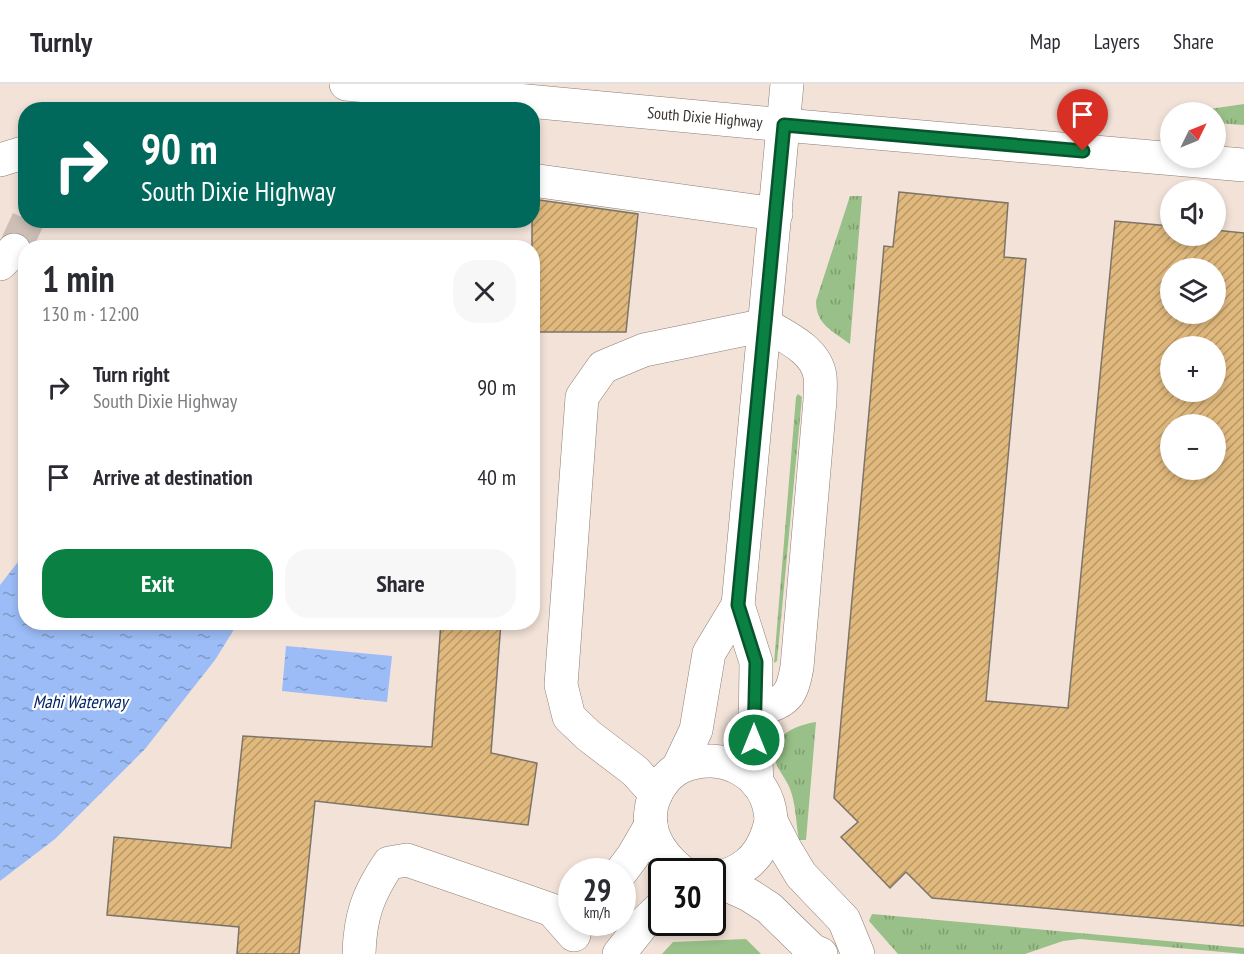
<!DOCTYPE html>
<html lang="en">
<head>
<meta charset="utf-8">
<style>
  :root { --surface:#fff; --page:#f7f7f7; --text:#2b2b33; --muted:#7c7c81; --line:#e1e1e2; --accent:#0b8043 }
  body { margin:0; font-family:"PT Sans Narrow",sans-serif; background:var(--page); color:var(--text); height:100vh; display:flex; flex-direction:column; font-size:22px; white-space:nowrap }
  * { box-sizing:border-box; margin:0 }
  p { font-size:20px; color:var(--muted) }
  .icon { flex:none; width:33px; height:33px; fill:none; stroke:currentColor; stroke-width:2; stroke-linecap:round; stroke-linejoin:round }
  .map { position:relative; flex:1; overflow:hidden }
  .side { position:absolute; left:18px; top:156px; width:522px; height:390px; display:flex; flex-direction:column; background:var(--surface); border-radius:24px; box-shadow:0 3px 9px #0003 }
  .side>* { flex:none }
  .guide { position:absolute; left:18px; top:18px; width:522px; height:126px; border-radius:24px; box-shadow:0 3px 9px #0003; background:#00695c; color:#fff; overflow:hidden }
  .needle { width:39px; rotate:47deg }
  .buttons { position:absolute; left:1160px; top:18px; display:grid; gap:12px }
  .buttons a { display:grid; place-items:center; width:66px; height:66px; border-radius:50%; background:var(--surface); box-shadow:0 3px 9px #0003; font-size:30px }
  .speed { position:absolute; left:558px; top:774px; display:flex; gap:12px; font-size:30px; font-weight:700; text-align:center }
  .speed>* { display:grid; place-content:center; width:78px; height:78px; border-radius:50%; background:var(--surface); box-shadow:0 3px 9px #0003; line-height:1 }
  .speed small { font-size:15px; font-weight:400 }
  .speed .limit { border:3px solid #111; border-radius:9px; background:#fff; color:#111 }
  .pin { position:absolute; display:grid; place-items:center; width:51px; height:51px; color:#fff; margin:-62px -26px; border-radius:50% 50% 50% 0; rotate:-45deg; box-shadow:0 0 6px #0007 }
  .pin .icon { rotate:45deg }
  .me { position:absolute; width:66px; margin:-33px; rotate:0deg; stroke-linejoin:round; filter:drop-shadow(0 0 4px #0008) }
  .turn { display:flex; align-items:center; gap:21px; height:126px; padding:0 24px; font-size:27px }
  .turn .icon { width:78px; height:78px; stroke-width:2.5 }
  .turn b { display:block; font-size:42px; line-height:51px }
  .round { display:grid; place-items:center; flex:none; width:63px; height:63px; border-radius:24px; background:var(--page) }
  .headline { display:flex; align-items:center; justify-content:space-between; height:102px; padding:0 24px }
  h1 { font-size:36px; font-weight:600; line-height:45px }
  .button { display:flex; gap:12px; margin-top:auto; padding:12px 24px }
  .button a { flex:1; height:69px; border-radius:24px; background:var(--accent); color:#fff; font-size:24px; font-weight:600; line-height:69px; text-align:center }
  .button a+a { background:var(--page); color:var(--text) }
  ul { padding:0; list-style:none }
  li { display:flex; align-items:center; gap:18px; height:90px; padding:0 24px }
  li div { flex:1 }
  li b { display:block; font-size:22px }
  li em { font-style:normal }
  header { display:flex; align-items:center; gap:36px; box-sizing:border-box; height:84px; padding:0 30px; background:var(--surface); border-bottom:2px solid var(--line) }
  header strong { font-size:28px }
  nav { display:flex; gap:33px; margin-inline-start:auto; font-size:21px }
  .map>svg:first-child { display:block }
  .grass { fill:url(#grass-tufts) }
  .green { fill:#99c088 }
  .water { fill:url(#water-ripples) }
  .building { fill:url(#building-hatch); stroke:#7d7468; stroke-width:1.5; fill-rule:evenodd }
  .lines { fill:none; stroke-linecap:round; stroke-linejoin:round }
  .minor-tunnel { stroke:#cdbfb6; stroke-width:33; stroke-dasharray:33 16; stroke-linecap:butt }
  .minor-casing { stroke:#8b7d74; stroke-width:34 }
  .highway-casing { stroke:#8b7d74; stroke-width:34 }
  .minor { stroke:#fff; stroke-width:33 }
  .highway { stroke:#fff; stroke-width:33 }
  .route-casing { stroke:#07532c; stroke-width:15 }
  .route { stroke:#0b8043; stroke-width:10 }
  .labels { text-anchor:middle; stroke-width:4.5; stroke-linejoin:round; paint-order:stroke }
  .street-label { font-size:16px; fill:#38322e; stroke:#fff }
  .water-label { font-size:18px; font-style:italic; fill:#032566; stroke:#fff }
</style>
</head>
<body>
<header>
<strong>Turnly</strong>
<nav><a>Map</a><a>Layers</a><a>Share</a></nav>
</header>
<div class="map">
<svg width="1244" height="870" viewBox="0 0 1244 870">
  <defs>
    <pattern id="grass-tufts" width="24" height="20" patternUnits="userSpaceOnUse" patternTransform="scale(1.5)"><rect width="24" height="20" fill="#99c088"/><path d="M3 7l-1-3M5 7V3M7 7l1-3M15 17l-1-3M17 17v-4M19 17l1-3" fill="none" stroke="#7e9d70"/></pattern>
    <pattern id="water-ripples" width="26" height="14" patternUnits="userSpaceOnUse" patternTransform="scale(1.5)"><rect width="26" height="14" fill="#9bbcf6"/><path d="M2 4q2-2 4 0t4 0M15 11q2-2 4 0t4 0" fill="none" stroke="#7f99c8"/></pattern>
    <pattern id="building-hatch" width="6" height="6" patternUnits="userSpaceOnUse" patternTransform="scale(1.5)"><rect width="6" height="6" fill="#e1b97d"/><path d="M-1 1l2-2M0 6l6-6M5 7l2-2" fill="none" stroke="#b79767"/></pattern>
  </defs>
  <rect width="100%" height="100%" fill="#f2e2d8"/>
  <g class="grass">
    <path d="M1244,20V41L1215,39V28H1189Z"/>
    <path d="M850,112H862L850,260C833,247 816,241 816,217Z"/>
    <path d="M798,310L802,313L777,577L774,579L796,313Z"/>
    <path d="M816,638L806,756H799C796,740 796,720 790,705C786,694 777,686 775,675C770,651 797,641 816,638Z"/>
    <path d="M872,830L1244,864V870L1080,855L1063,857L1025,870H898L869,837Z"/>
  </g>
  <path class="green" d="M746,855L761,870H662L673,858Z"/>
  <g class="water">
    <path d="M25,469L26,538L238,539L215,576L145,665L55,755L0,797V501Z"/>
    <path d="M286,562L392,572L387,618L282,607Z"/>
  </g>
  <g class="building">
    <path d="M899,108L1008,119L1004,173L1026,175L986,617L1068,624L1115,137L1170,142V152H1215V146L1244,149V842L932,814L906,788L890,804L841,753L858,738L834,714L884,162L893,163ZM1170,184H1215V230H1170ZM1170,262H1215V308H1170ZM1170,340H1215V386H1170Z"/>
    <path d="M532,115L638,130L626,248H532Z"/>
    <path d="M441,538H501L491,669L537,679L528,741L315,717L299,870H237L239,843L107,831L114,753L231,764L243,652L432,663Z"/>
  </g>
  <g class="lines">
    <path class="minor-tunnel" d="M14,166L28,136"/>
    <g class="minor-casing">
      <g id="minor">
        <path d="M0,76L26,68"/>
        <path d="M532,96L776,130"/>
        <path d="M0,180L14,166"/>
        <path d="M678,684L696,646L709,569L738,521"/>
        <path d="M757,699L755,656L756,578L738,521L787,0"/>
        <path d="M656,710L635,687L589,652L569,633L561,601L582,313L603,283L644,266L766,241C786,253 816,266 820,292C821,299 820,308 820,316L797,583C791,617 785,616 755,628"/>
        <path d="M771,737L786,766L801,791L844,836L858,870"/>
        <path d="M621,788L633,772L651,741"/>
        <path d="M682,788C662,772 647,752 651,726C653,709 666,690 681,683C722,665 768,689 771,735C771,739 769,744 768,748C759,776 740,790 712,795"/>
        <path d="M713,795L749,811L769,824L812,866L821,870"/>
        <path d="M359,870C360,832 368,810 389,779L407,776L552,826L574,851"/>
        <path d="M619,870L642,841L662,822"/>
      </g>
    </g>
    <g class="highway-casing">
      <path id="highway" d="M346,0L784,41L1244,81"/>
    </g>
    <use href="#minor" class="minor"/>
    <use href="#highway" class="highway"/>
  </g>
  <g class="lines">
    <g class="route-casing">
      <path id="route" d="M754,656L756,578L738,521L784,41L1083,67"/>
    </g>
    <use href="#route" class="route"/>
  </g>
  <g class="labels">
    <g class="street-label">
      <text transform="translate(705 33) rotate(5)" y="6">South Dixie Highway</text>
    </g>
    <g class="water-label">
      <text x="80" y="624">Mahi Waterway</text>
    </g>
  </g>
</svg>
<div class="buttons">
<a><svg class="needle" viewBox="-14 -14 28 28"><path d="M0-13l5 13h-10z" fill="#e53935"/><path d="M0 13l5-13h-10z" fill="#7c7c81"/></svg></a>
<a><svg class="icon" aria-label="sound" viewBox="0 0 24 24"><path d="M4 9h4l5-4v14l-5-4H4zM17 9q2 3 0 6"/></svg></a>
<a><svg class="icon" aria-label="layers" viewBox="0 0 24 24"><path d="M12 4l9 5-9 5-9-5zM3 14l9 5 9-5"/></svg></a>
<a>+</a>
<a>−</a>
</div>
<div class="speed"><div>29<small>km/h</small></div><div class="limit">30</div></div>
<div class="pin" style="left:1083px;top:67px;background:#d93025"><svg class="icon" aria-label="arrive" viewBox="0 0 24 24"><path d="M6 21V4h12l-3 4 3 4H6"/></svg></div>
<svg class="me" style="left:754px;top:656px" viewBox="-20 -20 40 40"><circle r="17" fill="#0b8043" stroke="#fff" stroke-width="3"/><path d="M0-11L8 9 0 5-8 9z" fill="#fff"/></svg>
<div class="guide">
<div class="turn"><svg class="icon" aria-label="right" viewBox="0 0 24 24"><path d="M7 20v-9h11M14 6l5 5-5 5"/></svg><div><b>90 m</b>South Dixie Highway</div></div>
</div>
<section class="side">
<div class="headline"><div><h1>1 min</h1><p>130 m · 12:00</p></div><a class="round"><svg class="icon" aria-label="close" viewBox="0 0 24 24"><path d="M6 6l12 12M18 6L6 18"/></svg></a></div>
<ul>
<li><svg class="icon" aria-label="right" viewBox="0 0 24 24"><path d="M7 20v-9h11M14 6l5 5-5 5"/></svg><div><b>Turn right</b><p>South Dixie Highway</p></div><em>90 m</em></li>
<li><svg class="icon" aria-label="arrive" viewBox="0 0 24 24"><path d="M6 21V4h12l-3 4 3 4H6"/></svg><div><b>Arrive at destination</b></div><em>40 m</em></li>
</ul>
<div class="button"><a>Exit</a><a>Share</a></div>
</section>
</div>
</body>
</html>
